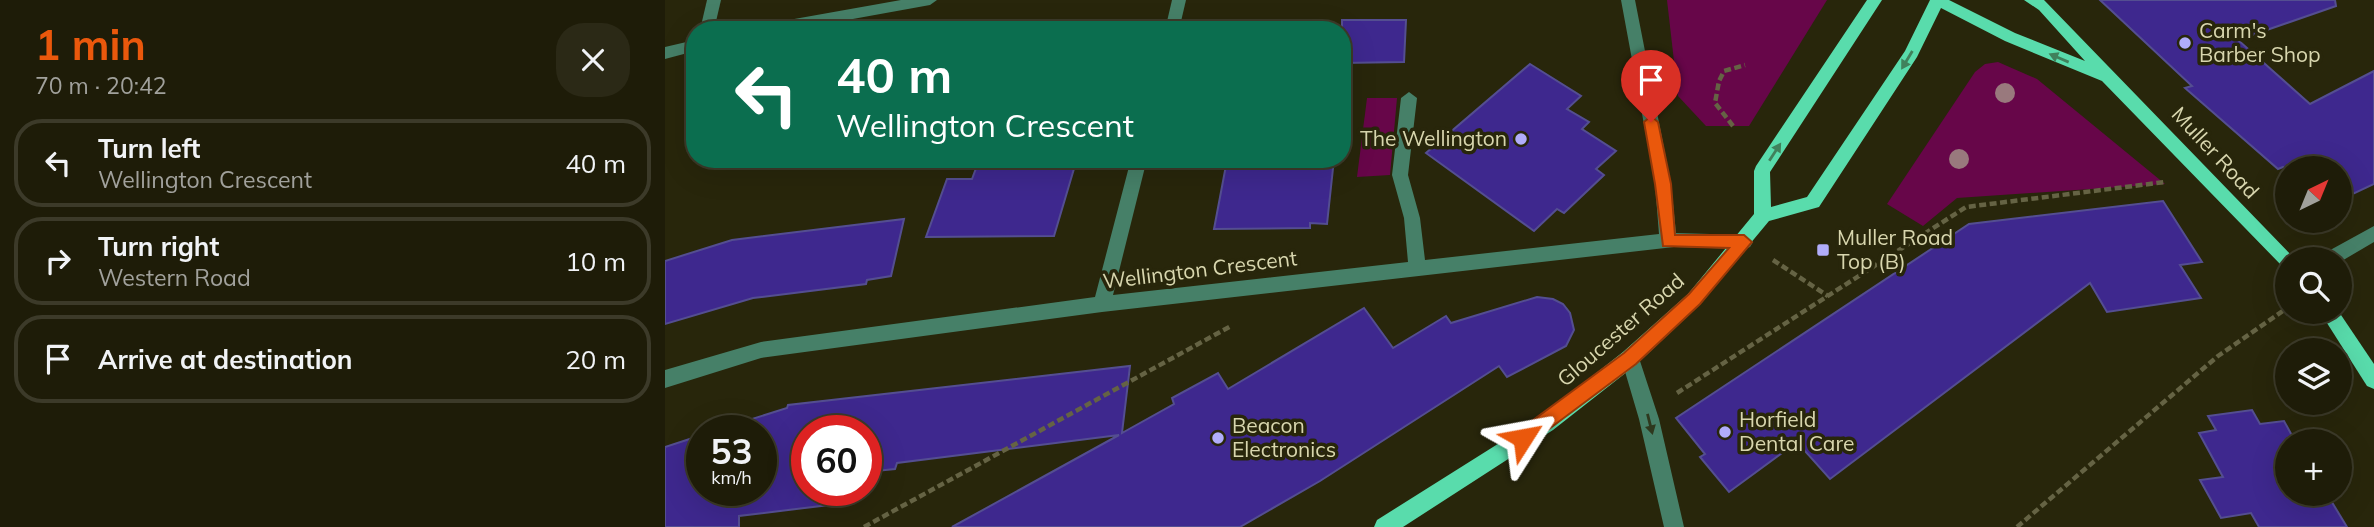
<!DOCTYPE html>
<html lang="en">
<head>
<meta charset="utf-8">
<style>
  :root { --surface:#1e1c08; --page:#2b2916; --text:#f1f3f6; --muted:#a1a19c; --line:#3c3a29; --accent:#ea580c }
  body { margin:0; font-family:Mulish,sans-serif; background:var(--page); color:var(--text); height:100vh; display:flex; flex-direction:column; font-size:26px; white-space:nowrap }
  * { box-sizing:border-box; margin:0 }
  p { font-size:23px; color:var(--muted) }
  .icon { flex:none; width:38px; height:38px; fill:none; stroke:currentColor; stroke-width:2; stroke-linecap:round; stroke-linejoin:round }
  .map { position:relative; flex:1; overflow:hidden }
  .details { display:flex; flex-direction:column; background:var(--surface); width:665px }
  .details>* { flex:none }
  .guide { position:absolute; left:21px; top:21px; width:665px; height:147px; border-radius:28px; box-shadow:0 7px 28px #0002,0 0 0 2px var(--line); background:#0b6e4f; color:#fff; overflow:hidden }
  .needle { width:46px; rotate:43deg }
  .controls { position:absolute; left:1610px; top:156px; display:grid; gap:14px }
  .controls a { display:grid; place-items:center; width:77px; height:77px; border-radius:50%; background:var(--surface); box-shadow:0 7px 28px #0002,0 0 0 2px var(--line); font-size:35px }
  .speed { position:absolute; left:21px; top:415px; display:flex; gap:14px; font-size:35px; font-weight:700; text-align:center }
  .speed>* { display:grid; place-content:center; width:91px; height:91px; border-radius:50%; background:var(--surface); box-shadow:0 7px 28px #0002,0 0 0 2px var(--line); line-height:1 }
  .speed small { font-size:18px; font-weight:400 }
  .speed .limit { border:10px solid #d22; background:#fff; color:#111 }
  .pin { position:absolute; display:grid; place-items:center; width:60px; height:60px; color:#fff; margin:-72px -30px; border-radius:50% 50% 50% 0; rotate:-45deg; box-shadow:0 0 7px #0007 }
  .pin .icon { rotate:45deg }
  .me { position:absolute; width:77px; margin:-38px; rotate:56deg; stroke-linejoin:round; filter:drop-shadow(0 0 5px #0008) }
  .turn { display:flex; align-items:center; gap:24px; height:147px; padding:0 35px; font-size:32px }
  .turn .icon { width:91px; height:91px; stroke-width:2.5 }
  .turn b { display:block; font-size:49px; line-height:60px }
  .round { display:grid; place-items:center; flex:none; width:74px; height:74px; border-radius:28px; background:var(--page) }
  .overview { display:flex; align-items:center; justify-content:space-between; height:119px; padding:0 35px }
  h1 { font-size:42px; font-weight:700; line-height:52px; color:var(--accent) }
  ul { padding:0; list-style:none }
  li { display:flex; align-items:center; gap:21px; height:88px; margin:0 14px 10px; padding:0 21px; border:4px solid var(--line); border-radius:28px }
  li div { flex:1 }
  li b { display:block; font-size:26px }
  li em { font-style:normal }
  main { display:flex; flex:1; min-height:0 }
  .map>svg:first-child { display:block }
  .green { fill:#670649 }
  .building { fill:#3e288e; stroke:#544e91; stroke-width:2 }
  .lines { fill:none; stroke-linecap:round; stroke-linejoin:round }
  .path { stroke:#656344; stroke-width:4.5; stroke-dasharray:7 3.5; stroke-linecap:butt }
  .minor { fill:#468068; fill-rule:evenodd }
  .major { fill:#59dcac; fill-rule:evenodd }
  .tree { fill:#99797d }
  .oneway { fill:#40815c }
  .oneway2 { fill:#2e381e }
  .route { fill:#ea580c; stroke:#983908; stroke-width:2 }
  .poi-dot { fill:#b1adfa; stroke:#28260b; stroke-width:2.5 }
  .labels { text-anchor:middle; stroke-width:7; stroke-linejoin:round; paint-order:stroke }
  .poi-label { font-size:21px; fill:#d8d6ae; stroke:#28260b; text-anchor:start }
  .street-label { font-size:21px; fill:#d8d6ae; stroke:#28260b }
</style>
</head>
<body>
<main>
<section class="details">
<div class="overview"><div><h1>1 min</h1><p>70 m · 20:42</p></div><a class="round"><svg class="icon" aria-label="close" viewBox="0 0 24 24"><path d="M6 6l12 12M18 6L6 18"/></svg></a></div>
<ul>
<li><svg class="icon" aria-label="left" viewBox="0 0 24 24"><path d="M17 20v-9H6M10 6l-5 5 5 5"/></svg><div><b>Turn left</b><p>Wellington Crescent</p></div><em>40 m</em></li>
<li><svg class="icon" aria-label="right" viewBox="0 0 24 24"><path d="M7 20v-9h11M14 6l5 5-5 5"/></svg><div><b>Turn right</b><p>Western Road</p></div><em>10 m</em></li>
<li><svg class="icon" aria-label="arrive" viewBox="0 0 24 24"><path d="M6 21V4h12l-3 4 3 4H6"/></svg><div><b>Arrive at destination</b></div><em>20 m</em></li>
</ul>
</section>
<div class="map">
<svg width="1709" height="527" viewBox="0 0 1709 527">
  <rect width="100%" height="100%" fill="#28260b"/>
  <g class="green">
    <path d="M1002,0H1162L1084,126H1041L1013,96Z"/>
    <path d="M1333,62L1372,79L1500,184L1292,198L1258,226L1222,204L1310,72L1320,64Z"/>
    <path d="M702,98H732L725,175L692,177Z"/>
  </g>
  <g class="building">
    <path d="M1435,0H1670L1671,6L1573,40L1645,104L1709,71V184L1675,200V168H1622V171L1618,167L1613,169L1520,88L1527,86Z"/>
    <path d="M677,20H741L739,62L677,63Z"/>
    <path d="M865,64L916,96L902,109L924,122L917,129L951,151L931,169L939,175L899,213L892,209L869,231L761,153Z"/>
    <path d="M669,159L662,224L645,223V228L549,229L562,160Z"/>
    <path d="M411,162L389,236L261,237L282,179H307L313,163Z"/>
    <path d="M1498,201L1537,262L1515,265L1536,298L1442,312L1425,283L1165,479L1132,442L1064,492L1035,457L1040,454L1011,418L1304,224Z"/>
    <path d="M239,219L226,276L202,280L201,284L88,298L0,324V261L67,240Z"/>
    <path d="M872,297L888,299L898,304L905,313L909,330L901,346L842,377L834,366L655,481L575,527H287L454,435L232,463L230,469L201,472V430H142V490H168L164,505L74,516V527H0V447L37,435V490H96V430H52L122,408L123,405L465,366L457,433L509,404L507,398L553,373L563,389L699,308L728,348L781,316L786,323Z"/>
    <path d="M1587,410L1595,424L1619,421L1630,441H1622V494H1662L1682,527H1594L1586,513L1556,518L1535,480L1558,477L1534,433L1551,430L1543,416Z"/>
  </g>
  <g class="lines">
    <g class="path">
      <path d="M1068,126L1050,103L1054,81L1059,71L1080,65"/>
      <path d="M1108,260L1163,296"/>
      <path d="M1012,393L1301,207L1500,182"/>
      <path d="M199,527L566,326"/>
      <path d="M1352,527L1553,356L1622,308"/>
    </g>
    <g class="minor">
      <path d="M42,0H56L49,30H35Z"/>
      <path d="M236,0H272L265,5L127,30H89L96,25Z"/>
      <path d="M507,0H521L514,30H500Z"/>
      <path d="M956,0H970L1006,184L1011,233L1079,235L1085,237L1088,242L1085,247L1079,249L1009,247L437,312L96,358L0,388V370L96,342L430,297L466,159H482L448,295L743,262L739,218L727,175L736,98L744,92L752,98L743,175L755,218L760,260L994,234L990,184Z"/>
      <path d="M30,40V51L0,59V47Z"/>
      <path d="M1709,226V242L1675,262V259H1655L1658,254Z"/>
      <path d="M965,350L972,352L974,358L994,419L1019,527H999L974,419L956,358L958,352Z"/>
    </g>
    <g class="major">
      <path d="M1202,0H1217L1105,172L1106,207L1142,197L1240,51L1265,0H1284L1350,33L1420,61L1374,10L1359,0H1379L1630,259H1622V267L1616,265L1437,81L1340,41L1276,8L1252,57L1154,207L1104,221L1035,304L972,364L888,430L738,527H709L712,520L874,418L958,352L1023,294L1089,214V171L1091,166Z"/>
      <path d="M1655,312H1674L1709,364V389L1702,386Z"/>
    </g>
  </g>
  <g class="tree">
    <circle cx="1340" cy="93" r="10"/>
    <circle cx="1294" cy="159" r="10"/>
  </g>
  <defs><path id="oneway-solid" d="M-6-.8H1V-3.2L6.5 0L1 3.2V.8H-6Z" transform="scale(1.75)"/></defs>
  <g class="oneway">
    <use href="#oneway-solid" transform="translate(1394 58) rotate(-157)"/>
    <use href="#oneway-solid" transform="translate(1242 60) rotate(121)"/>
    <use href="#oneway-solid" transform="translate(1110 152) rotate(-57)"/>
  </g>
  <use class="oneway2" href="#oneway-solid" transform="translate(985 424) rotate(76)"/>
  <path class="route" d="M986,116L993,122L1006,184L1010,235H1079L1087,242L1035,304L971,364L864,444L858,447L852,444L849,438L852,432L959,353L1024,294L1064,248L998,246L990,184L979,122Z"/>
  <g class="poi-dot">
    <circle cx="1520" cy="43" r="7"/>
    <circle cx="856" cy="139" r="7"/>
    <rect x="1151" y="243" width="14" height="14" rx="3.5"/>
    <circle cx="1060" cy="432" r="7"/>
    <circle cx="553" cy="438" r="7"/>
  </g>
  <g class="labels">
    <g class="poi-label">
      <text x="1534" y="38">Carm's<tspan x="1534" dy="24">Barber Shop</tspan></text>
      <text x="842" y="146" text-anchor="end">The Wellington</text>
      <text x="1172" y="245">Muller Road<tspan x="1172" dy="24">Top (B)</tspan></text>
      <text x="1074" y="427">Horfield<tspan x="1074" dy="24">Dental Care</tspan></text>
      <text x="567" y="433">Beacon<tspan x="567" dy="24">Electronics</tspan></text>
    </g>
    <g class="street-label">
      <text transform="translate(1550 153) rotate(47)" y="7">Muller Road</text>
      <text transform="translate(535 270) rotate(-7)" y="7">Wellington Crescent</text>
      <text transform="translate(956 330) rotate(-41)" y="7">Gloucester Road</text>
    </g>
  </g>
</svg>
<div class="controls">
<a><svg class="needle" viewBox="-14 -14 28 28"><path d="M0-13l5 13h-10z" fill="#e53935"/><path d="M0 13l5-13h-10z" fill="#a1a19c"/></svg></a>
<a><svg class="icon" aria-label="search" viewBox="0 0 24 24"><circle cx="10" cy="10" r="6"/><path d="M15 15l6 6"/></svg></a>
<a><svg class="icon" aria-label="layers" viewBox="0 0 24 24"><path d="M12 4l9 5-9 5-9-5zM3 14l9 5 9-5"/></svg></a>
<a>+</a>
</div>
<div class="speed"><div>53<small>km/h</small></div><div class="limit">60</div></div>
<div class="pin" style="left:986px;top:122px;background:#d93025"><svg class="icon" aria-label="arrive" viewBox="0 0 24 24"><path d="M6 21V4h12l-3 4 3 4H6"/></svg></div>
<svg class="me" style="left:858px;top:438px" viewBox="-20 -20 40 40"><path d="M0-17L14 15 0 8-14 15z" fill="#ea580c" stroke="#fff" stroke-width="4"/></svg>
<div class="guide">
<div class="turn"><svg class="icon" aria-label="left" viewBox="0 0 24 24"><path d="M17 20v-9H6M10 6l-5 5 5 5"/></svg><div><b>40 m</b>Wellington Crescent</div></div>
</div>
</div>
</main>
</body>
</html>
